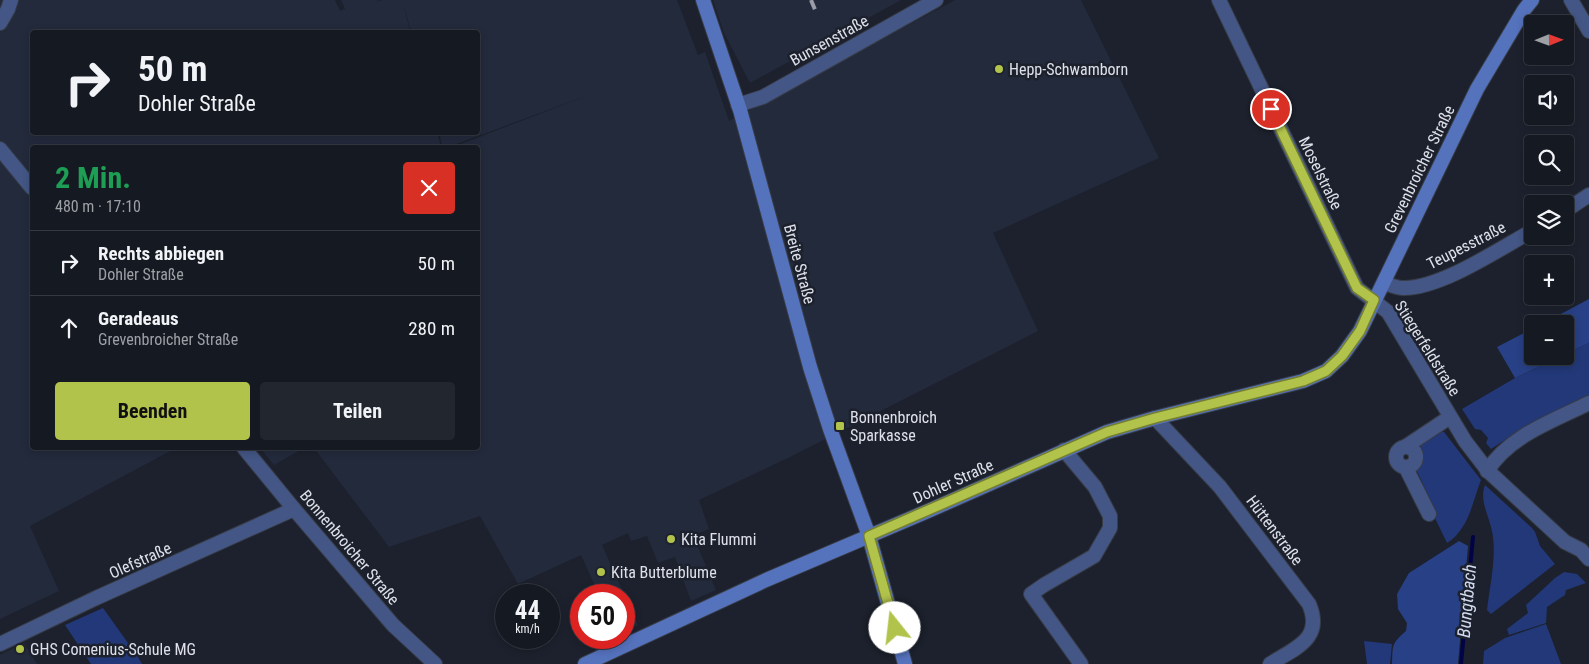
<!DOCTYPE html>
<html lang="de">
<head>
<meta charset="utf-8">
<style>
  :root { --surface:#151922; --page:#22262f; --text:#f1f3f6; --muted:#9da0a5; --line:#343840; --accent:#b2c34c }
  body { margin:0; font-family:"Roboto Condensed",sans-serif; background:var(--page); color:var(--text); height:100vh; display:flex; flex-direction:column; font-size:19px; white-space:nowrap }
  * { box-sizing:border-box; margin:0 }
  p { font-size:16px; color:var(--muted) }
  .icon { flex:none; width:28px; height:28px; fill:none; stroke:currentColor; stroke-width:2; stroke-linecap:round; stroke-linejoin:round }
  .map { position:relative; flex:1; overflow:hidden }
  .panel { position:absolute; left:30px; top:145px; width:450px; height:305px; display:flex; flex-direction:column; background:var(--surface); border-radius:5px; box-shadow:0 2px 8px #0003,0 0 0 1px var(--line) }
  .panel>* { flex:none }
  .guide { position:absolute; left:30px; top:30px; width:450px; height:105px; border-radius:5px; box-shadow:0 2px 8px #0003,0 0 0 1px var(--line); background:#151922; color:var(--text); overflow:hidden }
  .needle { width:32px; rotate:89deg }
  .fabs { position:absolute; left:1524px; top:15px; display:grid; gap:10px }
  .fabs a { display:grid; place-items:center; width:50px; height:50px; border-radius:5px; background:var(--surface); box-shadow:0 2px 8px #0003,0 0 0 1px var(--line); font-size:25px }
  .speed { position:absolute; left:495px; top:584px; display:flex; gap:10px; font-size:25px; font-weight:700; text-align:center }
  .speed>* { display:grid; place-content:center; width:65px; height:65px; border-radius:50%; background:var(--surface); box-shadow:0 2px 8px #0003,0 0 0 1px var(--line); line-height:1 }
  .speed small { font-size:12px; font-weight:400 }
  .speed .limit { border:8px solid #d22; background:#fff; color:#111 }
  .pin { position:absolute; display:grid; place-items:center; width:42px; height:42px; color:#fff; margin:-21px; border:2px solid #fff; border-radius:50%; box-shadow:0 1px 5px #0007 }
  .me { position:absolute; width:55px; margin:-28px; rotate:344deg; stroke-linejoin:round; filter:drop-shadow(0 0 4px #0008) }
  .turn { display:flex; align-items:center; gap:18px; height:105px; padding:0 25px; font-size:22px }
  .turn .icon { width:65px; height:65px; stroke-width:2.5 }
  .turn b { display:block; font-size:35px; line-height:42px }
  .round { display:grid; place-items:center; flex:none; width:52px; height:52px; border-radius:5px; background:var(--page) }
  .overview { display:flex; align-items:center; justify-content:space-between; height:85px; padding:0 25px }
  h1 { font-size:30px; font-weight:700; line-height:38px; color:#1e9e55 }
  .primary-button { display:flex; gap:10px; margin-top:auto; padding:10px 25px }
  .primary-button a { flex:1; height:58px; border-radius:5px; background:var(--accent); color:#111; font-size:20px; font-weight:700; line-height:58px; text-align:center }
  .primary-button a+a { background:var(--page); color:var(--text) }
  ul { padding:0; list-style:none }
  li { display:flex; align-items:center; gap:15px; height:65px; padding:0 25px; border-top:1px solid var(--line) }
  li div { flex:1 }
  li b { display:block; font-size:19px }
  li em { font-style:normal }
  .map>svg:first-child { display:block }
  .built { fill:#232a3c }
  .green { fill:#223878 }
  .forest { fill:#284085 }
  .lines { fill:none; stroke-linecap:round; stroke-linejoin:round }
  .stream { stroke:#020347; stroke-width:4 }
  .minor-casing { stroke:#373c47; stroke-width:16 }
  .secondary-casing { stroke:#373c47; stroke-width:16 }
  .minor { stroke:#435685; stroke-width:14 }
  .secondary { stroke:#5572bd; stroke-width:14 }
  .rail { stroke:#9a9da7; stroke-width:4; stroke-dasharray:10 5; stroke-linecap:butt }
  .route-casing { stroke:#747f31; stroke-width:12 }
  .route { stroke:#b2c34c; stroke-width:9 }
  .poi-dot { fill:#b2c34c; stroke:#1c212d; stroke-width:2 }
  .labels { text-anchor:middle; stroke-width:5; stroke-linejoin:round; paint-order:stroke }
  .street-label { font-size:16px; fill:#dee1e9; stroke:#1c212d }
  .poi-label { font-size:16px; fill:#dee1e9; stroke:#1c212d; text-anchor:start }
  .water-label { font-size:18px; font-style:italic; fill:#d2dbef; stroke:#1c212d }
</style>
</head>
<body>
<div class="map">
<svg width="1589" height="664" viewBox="0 0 1589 664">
  <rect width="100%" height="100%" fill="#1c212d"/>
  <g class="built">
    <path d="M0,0H335L340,11L345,9L341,0H380L374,2L383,0H677L698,55L705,52L729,121L955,0H1081L1159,158L993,233L1038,331L790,457L699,500L709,529L693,535L716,590L691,601L675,557L658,563L647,536L631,541L628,533L602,545L638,625L624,632V595H599L581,555L518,584L480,516L389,547L314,448H478V148L453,147L589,95L448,147H443L439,133L478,132V32H411L403,2L410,32H32V132H437L441,147L32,148V448H176L30,526L59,591L0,619Z"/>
    <path d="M713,0H901L750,83L724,33Z"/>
    <path d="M260,448H304L274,465Z"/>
    <path d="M24,643L37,664H0V655Z"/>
  </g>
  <g class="green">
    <path d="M1589,343V399L1508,438L1491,449L1486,443L1488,438L1481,430L1475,429L1462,409L1515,378L1561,356H1565V354Z"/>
    <path d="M1441,431L1444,432L1481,480C1472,503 1469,529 1447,543L1433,514L1436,512L1416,469C1425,461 1422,454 1420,443Z"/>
    <path d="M1485,485L1532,528L1535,532L1540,546L1555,564L1491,614L1487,610C1490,584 1497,556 1492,531C1489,516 1479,500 1485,485Z"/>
    <path d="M1564,572L1577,574L1586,583L1566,590L1565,595L1547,607L1546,623L1509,635L1507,629L1528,613L1526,605L1555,578Z"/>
    <path d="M103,608L138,657L142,664H91L65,625Z"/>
    <path d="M1546,624L1561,664H1483L1484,651L1505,638Z"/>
    <path d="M1364,641L1392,644L1390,664H1367Z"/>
  </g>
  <g class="forest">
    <path d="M1589,299V343L1565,354V324H1542Z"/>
    <path d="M1532,329V356H1561L1515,378L1497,347Z"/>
    <path d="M1459,541L1468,546L1458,664H1392C1393,645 1391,644 1406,631L1407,623L1398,609L1397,594L1409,573Z"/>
  </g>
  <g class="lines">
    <path class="stream" d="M1461,664L1473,537"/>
    <g class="minor-casing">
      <g id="minor">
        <path d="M1219,0L1357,288L1388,312L1465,441L1488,471L1565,542L1581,550L1589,559"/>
        <path d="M1571,0L1589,31"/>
        <path d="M0,23L8,9L11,0"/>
        <path d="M738,105L763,97L936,0"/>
        <path d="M0,149L32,188"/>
        <path d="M1565,211L1589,195"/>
        <path d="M1384,283C1390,285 1397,288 1403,288C1440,289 1499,249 1532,231"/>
        <path d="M1155,418L1220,487L1309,604C1324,639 1295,648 1270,664"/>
        <circle cx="1406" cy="457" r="10"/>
        <path d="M1405,447L1450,417"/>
        <path d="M244,448L294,509L393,625L435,664"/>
        <path d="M1064,450L1095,487L1110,516V528L1094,556L1044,585L1031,594L1081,664"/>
        <path d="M1406,468L1429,514"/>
        <path d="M1487,471C1510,435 1553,421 1589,403"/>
        <path d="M0,644L96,598L294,509"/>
      </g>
    </g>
    <g class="secondary-casing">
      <g id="secondary">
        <path d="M703,0L740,110L810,367L830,429L869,536L905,664"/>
        <path d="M585,664L766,580L928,511L1107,432L1155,418L1303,381L1326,371L1342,356L1360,331L1477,89L1524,10L1532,0"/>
      </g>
    </g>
    <use href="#minor" class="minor"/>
    <use href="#secondary" class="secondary"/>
    <path class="rail" d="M811,0L816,12"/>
  </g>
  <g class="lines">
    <g class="route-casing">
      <path id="route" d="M895,628L869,536L1107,432L1155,418L1303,381L1326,371L1342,356L1360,331L1374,300L1357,288L1271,109"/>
    </g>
    <use href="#route" class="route"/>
  </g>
  <g class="poi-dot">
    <circle cx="999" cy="69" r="5"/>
    <rect x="835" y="421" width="10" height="10" rx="2.5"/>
    <circle cx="671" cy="539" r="5"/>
    <circle cx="601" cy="572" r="5"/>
    <circle cx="20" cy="649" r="5"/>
  </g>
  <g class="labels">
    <g class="street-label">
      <text transform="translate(829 40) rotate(-29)" y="6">Bunsenstraße</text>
      <text transform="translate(1419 169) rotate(-64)" y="6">Grevenbroicher Straße</text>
      <text transform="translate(1321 173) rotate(64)" y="6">Moselstraße</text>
      <text transform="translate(1466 245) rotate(-27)" y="6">Teupesstraße</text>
      <text transform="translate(800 264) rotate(75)" y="6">Breite Straße</text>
      <text transform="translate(1428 348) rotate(58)" y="6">Stiegerfeldstraße</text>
      <text transform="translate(953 481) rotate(-24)" y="6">Dohler Straße</text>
      <text transform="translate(1275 530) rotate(53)" y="6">Hüttenstraße</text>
      <text transform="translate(350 547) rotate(50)" y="6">Bonnenbroicher Straße</text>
      <text transform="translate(140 560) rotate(-24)" y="6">Olefstraße</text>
    </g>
    <g class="poi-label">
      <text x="1009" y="75">Hepp-Schwamborn</text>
      <text x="850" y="423">Bonnenbroich<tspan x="850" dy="18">Sparkasse</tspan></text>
      <text x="681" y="545">Kita Flummi</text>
      <text x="611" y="578">Kita Butterblume</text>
      <text x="30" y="655">GHS Comenius-Schule MG</text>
    </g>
    <g class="water-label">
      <text transform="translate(1467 601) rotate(-85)" y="6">Bungtbach</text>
    </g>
  </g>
</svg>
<div class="fabs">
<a><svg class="needle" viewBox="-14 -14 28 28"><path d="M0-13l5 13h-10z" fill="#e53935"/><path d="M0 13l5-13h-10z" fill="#9da0a5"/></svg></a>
<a><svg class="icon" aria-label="sound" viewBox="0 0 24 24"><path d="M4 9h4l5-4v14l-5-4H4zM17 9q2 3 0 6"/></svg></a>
<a><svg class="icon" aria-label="search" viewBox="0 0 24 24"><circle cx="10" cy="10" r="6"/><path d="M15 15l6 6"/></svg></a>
<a><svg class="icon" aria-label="layers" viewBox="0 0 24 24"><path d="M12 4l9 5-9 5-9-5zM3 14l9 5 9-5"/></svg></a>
<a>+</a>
<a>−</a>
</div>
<div class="speed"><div>44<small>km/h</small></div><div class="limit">50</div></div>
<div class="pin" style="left:1271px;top:109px;background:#d93025"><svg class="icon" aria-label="arrive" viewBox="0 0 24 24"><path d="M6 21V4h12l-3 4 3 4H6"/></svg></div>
<svg class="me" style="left:895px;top:628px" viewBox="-20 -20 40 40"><circle r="19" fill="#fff"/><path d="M0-13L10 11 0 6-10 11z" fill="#b2c34c"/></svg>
<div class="guide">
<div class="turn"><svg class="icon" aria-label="right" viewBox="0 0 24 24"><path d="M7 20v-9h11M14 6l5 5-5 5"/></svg><div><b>50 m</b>Dohler Straße</div></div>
</div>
<section class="panel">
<div class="overview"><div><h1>2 Min.</h1><p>480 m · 17:10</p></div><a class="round" style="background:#d93025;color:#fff"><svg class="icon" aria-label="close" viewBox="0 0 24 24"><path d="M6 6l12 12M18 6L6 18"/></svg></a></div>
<ul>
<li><svg class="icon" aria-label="right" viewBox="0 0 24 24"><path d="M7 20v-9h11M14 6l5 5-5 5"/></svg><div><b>Rechts abbiegen</b><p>Dohler Straße</p></div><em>50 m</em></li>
<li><svg class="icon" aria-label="ahead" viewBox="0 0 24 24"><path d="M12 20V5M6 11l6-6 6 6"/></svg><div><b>Geradeaus</b><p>Grevenbroicher Straße</p></div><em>280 m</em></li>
</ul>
<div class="primary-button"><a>Beenden</a><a>Teilen</a></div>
</section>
</div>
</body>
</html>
